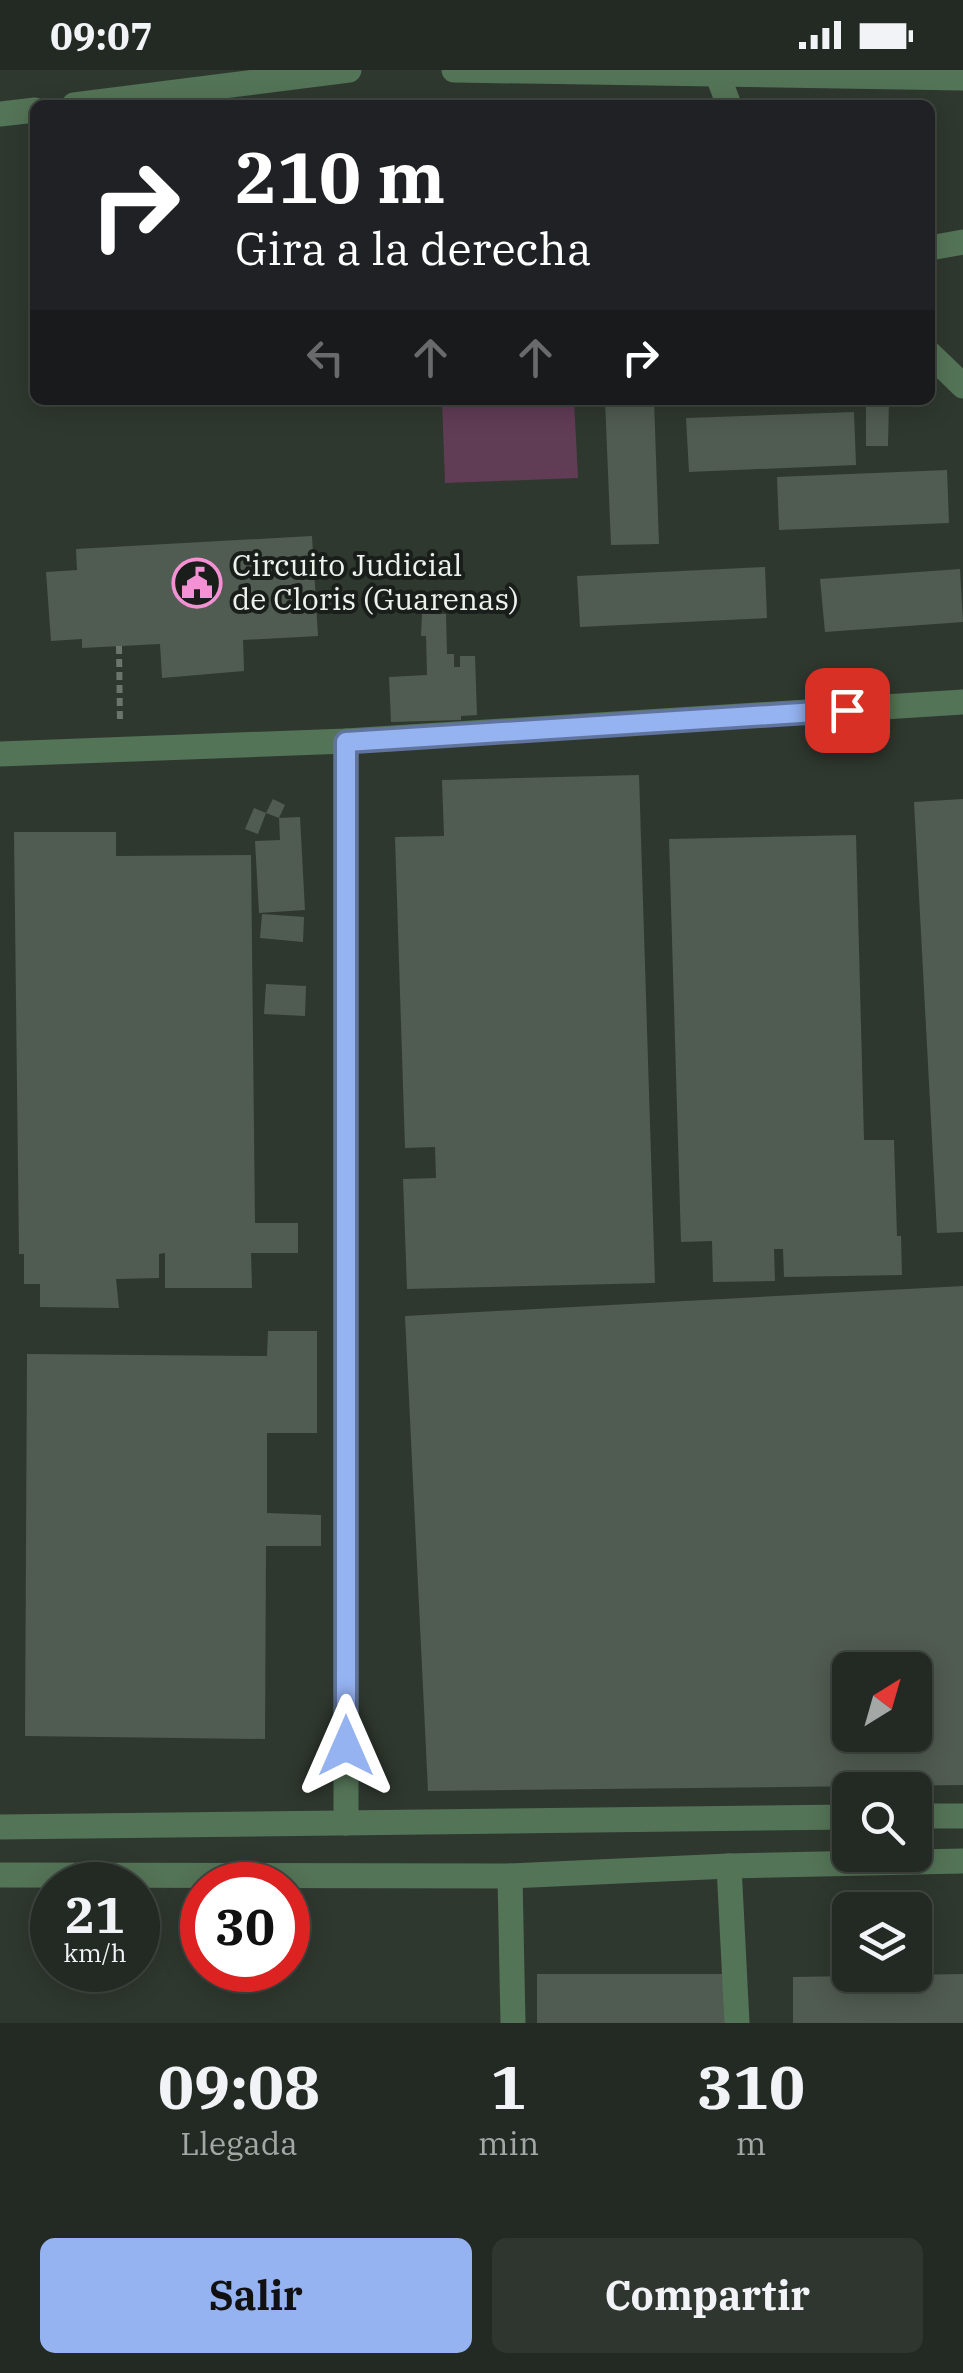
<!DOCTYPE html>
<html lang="es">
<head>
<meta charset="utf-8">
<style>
  :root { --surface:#232a23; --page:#2f3630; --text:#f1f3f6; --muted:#a3a7a6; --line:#404641; --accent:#95b2f1 }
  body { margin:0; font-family:"IBM Plex Serif",serif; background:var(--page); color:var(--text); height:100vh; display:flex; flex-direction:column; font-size:38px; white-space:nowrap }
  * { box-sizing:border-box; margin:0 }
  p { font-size:32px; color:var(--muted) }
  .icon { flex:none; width:55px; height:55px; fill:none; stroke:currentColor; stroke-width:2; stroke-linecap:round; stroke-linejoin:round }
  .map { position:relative; height:1953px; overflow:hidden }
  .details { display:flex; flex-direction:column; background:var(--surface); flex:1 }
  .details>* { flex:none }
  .guide { position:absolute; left:30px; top:30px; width:905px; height:305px; border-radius:15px; box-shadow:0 5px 25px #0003,0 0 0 2px var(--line); background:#202124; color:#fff; overflow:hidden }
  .needle { width:65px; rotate:37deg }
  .buttons { position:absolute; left:832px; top:1582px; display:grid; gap:20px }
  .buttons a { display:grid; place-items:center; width:100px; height:100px; border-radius:15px; background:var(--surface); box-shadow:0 5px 25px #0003,0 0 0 2px var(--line); font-size:50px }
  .speed { position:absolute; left:30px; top:1792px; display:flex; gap:20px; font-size:50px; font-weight:700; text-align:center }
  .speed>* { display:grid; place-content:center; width:130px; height:130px; border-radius:50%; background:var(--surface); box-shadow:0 5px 25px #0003,0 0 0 2px var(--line); line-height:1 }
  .speed small { font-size:25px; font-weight:400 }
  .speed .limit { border:15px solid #d22; background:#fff; color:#111 }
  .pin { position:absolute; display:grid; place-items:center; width:85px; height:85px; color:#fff; margin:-42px; border-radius:20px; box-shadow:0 5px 15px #0006 }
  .me { position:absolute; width:110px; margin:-55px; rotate:0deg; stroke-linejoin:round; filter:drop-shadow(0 0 8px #0008) }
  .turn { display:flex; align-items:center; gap:35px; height:210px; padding:0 40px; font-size:45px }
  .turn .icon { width:130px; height:130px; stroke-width:2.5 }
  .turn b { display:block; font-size:70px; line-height:85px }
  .lanes { display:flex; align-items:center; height:95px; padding:0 40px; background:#0003; justify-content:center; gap:50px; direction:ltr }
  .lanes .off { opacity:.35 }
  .eta { display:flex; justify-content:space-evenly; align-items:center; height:170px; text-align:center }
  .eta b { font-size:60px; font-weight:700; line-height:70px }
  .primary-button { display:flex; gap:20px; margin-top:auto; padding:20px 40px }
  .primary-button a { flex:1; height:115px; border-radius:15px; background:var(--accent); color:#111; font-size:40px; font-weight:700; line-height:115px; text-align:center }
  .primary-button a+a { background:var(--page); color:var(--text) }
  .status { display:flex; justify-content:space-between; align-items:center; height:70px; padding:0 50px; background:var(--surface); direction:ltr }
  .status svg { height:28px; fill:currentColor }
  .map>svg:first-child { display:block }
  .green { fill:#613c55 }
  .building { fill:#505b51; fill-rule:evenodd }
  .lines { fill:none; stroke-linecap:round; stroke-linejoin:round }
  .path { stroke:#6c746c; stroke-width:6; stroke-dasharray:8 5; stroke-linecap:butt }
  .minor { stroke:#547457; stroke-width:25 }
  .route-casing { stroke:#61749d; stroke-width:25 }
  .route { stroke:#95b2f1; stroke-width:18 }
  .labels { text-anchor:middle; stroke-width:8; stroke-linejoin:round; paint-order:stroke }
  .poi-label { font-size:30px; fill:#ecf2ec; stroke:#1a1e1a; text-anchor:start }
</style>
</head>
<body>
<div class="status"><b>09:07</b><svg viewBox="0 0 49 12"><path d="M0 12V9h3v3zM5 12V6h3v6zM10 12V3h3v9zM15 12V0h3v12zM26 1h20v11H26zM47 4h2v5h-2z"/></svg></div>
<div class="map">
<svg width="963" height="1953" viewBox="0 0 963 1953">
  <rect width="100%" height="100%" fill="#2f382f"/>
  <path class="green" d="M442,330H574L578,408L445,413Z"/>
  <g class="building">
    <path d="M605,330H654L659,474L611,475Z"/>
    <path d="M866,330H889L888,376H866Z"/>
    <path d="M854,342L856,395L689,402L686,348Z"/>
    <path d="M947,400L949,453L779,460L777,407Z"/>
    <path d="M312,466L318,566L243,570L244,601L162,608L160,574L82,578V569L51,571L46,502L77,500L76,479Z"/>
    <path d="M765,497L767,548L580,557L577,506Z"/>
    <path d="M960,499L963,552L825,562L820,509Z"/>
    <path d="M422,544H446L447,584H454V597H460V586H475L477,645L461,646V650L391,652L389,607L427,605L426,566H421Z"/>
    <path d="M639,705L655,1213L407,1219L403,1109L436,1108L435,1077L405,1078L395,767L444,766L442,710Z"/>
    <path d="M273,729L285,735L279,748L266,743Z"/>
    <path d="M963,729V1162L937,1163L914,732Z"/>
    <path d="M254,738L266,743L258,764L245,759Z"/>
    <path d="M300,747L305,840L259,843L255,771L280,770L279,748Z"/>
    <path d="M14,762H116V786L251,785L255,1153H298V1183H251L252,1218H165V1183L159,1184V1208L116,1209L119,1238L40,1237V1214H24V1184H19Z"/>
    <path d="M856,765L864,1070H894L897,1166H901L902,1205L784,1207L783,1179H774L775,1211L713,1212L712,1171L681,1172L669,769Z"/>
    <path d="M262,844L304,847L303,872L260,868Z"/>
    <path d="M266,914L306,916L305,946L264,944Z"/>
    <path d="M963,1216V1715L428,1721L405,1246ZM850,1600H915V1665H850Z"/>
    <path d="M268,1261H317V1363H267V1443L321,1445V1476H266L265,1669L25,1666L27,1284L267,1286Z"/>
    <rect x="537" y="1904" width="190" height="49"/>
    <path d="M963,1904V1953H793V1907Z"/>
  </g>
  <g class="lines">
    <path class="path" d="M119,576L120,654"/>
    <g class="minor">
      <path d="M454,0L963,8"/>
      <path d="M718,6L729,35"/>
      <path d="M74,35L349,0"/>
      <path d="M0,44L35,40"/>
      <path d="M930,178L963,172"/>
      <path d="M930,284L963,316"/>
      <path d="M0,684L346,671L963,632"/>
      <path d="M915,1746H963"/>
      <path d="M346,1753V671"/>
      <path d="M0,1757L850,1747"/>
      <path d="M729,1796L737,1953"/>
      <path d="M0,1805L510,1806L729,1796L963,1791"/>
      <path d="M510,1806L513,1953"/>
    </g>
  </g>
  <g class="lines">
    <g class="route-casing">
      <path id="route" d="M346,1676V672L847,640"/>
    </g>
    <use href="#route" class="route"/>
  </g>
  <defs>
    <g id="civic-ring" transform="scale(2.5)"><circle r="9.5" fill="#1a1e1a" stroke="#f491d4" stroke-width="1.5"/><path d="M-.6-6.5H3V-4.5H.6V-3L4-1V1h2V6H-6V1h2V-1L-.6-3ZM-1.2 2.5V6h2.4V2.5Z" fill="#f491d4"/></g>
  </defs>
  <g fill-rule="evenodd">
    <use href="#civic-ring" x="197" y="513"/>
  </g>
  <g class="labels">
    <g class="poi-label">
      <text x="232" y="506">Circuito Judicial<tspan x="232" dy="34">de Cloris (Guarenas)</tspan></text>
    </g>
  </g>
</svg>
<div class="buttons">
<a><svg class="needle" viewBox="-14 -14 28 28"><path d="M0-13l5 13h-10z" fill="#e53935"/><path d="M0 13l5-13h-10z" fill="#a3a7a6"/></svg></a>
<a><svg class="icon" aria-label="search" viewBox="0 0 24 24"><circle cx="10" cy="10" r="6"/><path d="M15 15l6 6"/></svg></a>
<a><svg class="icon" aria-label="layers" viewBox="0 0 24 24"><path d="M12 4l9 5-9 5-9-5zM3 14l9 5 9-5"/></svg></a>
</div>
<div class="speed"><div>21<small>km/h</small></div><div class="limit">30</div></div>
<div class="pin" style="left:847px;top:640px;background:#d93025"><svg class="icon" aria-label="arrive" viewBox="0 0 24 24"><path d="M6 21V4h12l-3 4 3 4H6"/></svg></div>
<svg class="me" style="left:346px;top:1676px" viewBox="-20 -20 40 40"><path d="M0-17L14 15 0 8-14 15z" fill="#95b2f1" stroke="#fff" stroke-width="4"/></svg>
<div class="guide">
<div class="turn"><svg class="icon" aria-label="right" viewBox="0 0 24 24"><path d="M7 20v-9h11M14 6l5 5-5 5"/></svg><div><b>210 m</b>Gira a la derecha</div></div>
<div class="lanes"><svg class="icon off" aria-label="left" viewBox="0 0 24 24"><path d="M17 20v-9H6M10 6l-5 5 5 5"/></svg><svg class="icon off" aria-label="ahead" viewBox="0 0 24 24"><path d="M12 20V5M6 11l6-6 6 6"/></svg><svg class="icon off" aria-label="ahead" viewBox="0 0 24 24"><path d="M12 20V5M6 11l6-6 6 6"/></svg><svg class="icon" aria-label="right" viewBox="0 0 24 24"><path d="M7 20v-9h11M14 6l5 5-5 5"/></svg></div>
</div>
</div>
<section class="details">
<div class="eta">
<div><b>09:08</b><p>Llegada</p></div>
<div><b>1</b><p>min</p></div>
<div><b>310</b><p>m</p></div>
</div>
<div class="primary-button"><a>Salir</a><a>Compartir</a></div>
</section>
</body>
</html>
